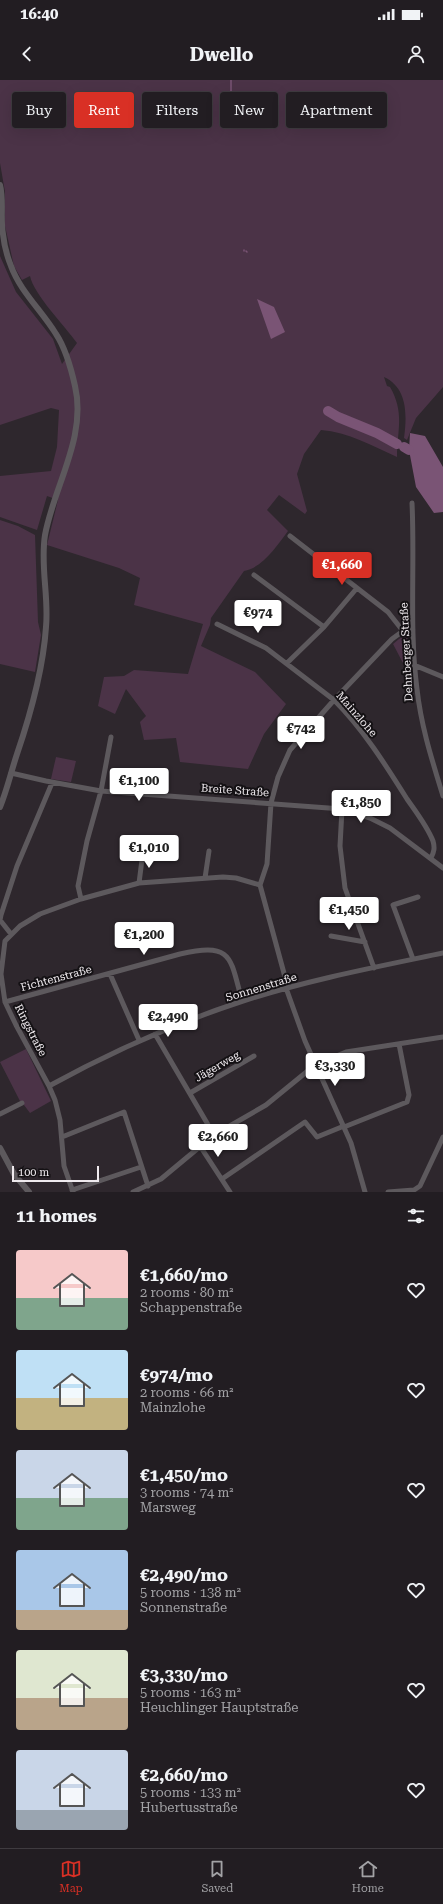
<!DOCTYPE html>
<meta charset="utf-8">
<style>
:root{--surface:#221d22;--page:#2e2a2f;--text:#f1f3f6;--muted:#a2a2a5;--line:#3f3b40;--accent:#d93025}
body{margin:0;font-family:"Roboto Serif",serif;background:var(--page);color:var(--text);height:100vh;display:flex;flex-direction:column;font-size:15px;white-space:nowrap}
*{box-sizing:border-box;margin:0}
p{font-size:13px;color:var(--muted)}
.icon{flex:none;width:22px;height:22px;fill:none;stroke:currentColor;stroke-width:2;stroke-linecap:round;stroke-linejoin:round}
.map{position:relative;height:1112px;overflow:hidden}
.drawer{display:flex;flex-direction:column;background:var(--surface);flex:1}
.drawer>*{flex:none}
.guide{position:absolute;left:12px;top:12px;width:419px;height:36px;display:flex;gap:8px}
.scale{position:absolute;left:12px;bottom:10px;width:87px;box-sizing:border-box;padding-left:4px;border:2px solid #efeaee;border-top:0;font-size:11px;line-height:14px;white-space:nowrap;color:#efeaee;-webkit-text-stroke:3px #141114;paint-order:stroke}
.price{position:absolute;translate:-50% -34px;padding:0 9px;border-radius:4px;background:#fff;color:#222;font-size:13px;line-height:26px;filter:drop-shadow(0 1px 2px #0008)}
.price::after{content:'';position:absolute;left:50%;top:24px;width:12px;height:9px;margin-left:-6px;background:inherit;clip-path:polygon(0 0,100% 0,50% 100%)}
.price.selected{background:var(--accent);color:#fff}
ul{padding:0;list-style:none}
li{display:flex;align-items:center;gap:12px;height:100px;padding:0 16px}
li span{display:grid;place-items:center;flex:none;width:112px;height:80px;border-radius:4px;color:#555}
li>.icon{margin-inline-start:auto}
span .icon{width:48px;height:48px;fill:#fffc;stroke-width:1}
li b{font-size:17px}
h2{display:flex;justify-content:space-between;align-items:center;height:48px;padding:0 16px;font-size:17px}
.pill{padding:0 14px;border-radius:4px;background:var(--surface);box-shadow:0 4px 16px #0002,0 0 0 1px var(--line);font-size:14px;line-height:36px}
.pill.selected{background:var(--accent);color:#fff}
.status{display:flex;justify-content:space-between;align-items:center;height:28px;padding:0 20px;background:var(--surface);direction:ltr}
.status svg{height:11px;fill:currentColor}
header{display:flex;justify-content:space-between;align-items:center;height:52px;padding:0 16px;background:var(--surface);font-size:18px;font-weight:700}
.tab-bar{display:flex;justify-content:space-around;align-items:center;height:56px;border-top:1px solid var(--line);background:var(--surface);font-size:11px;color:var(--muted)}
.tab-bar a{display:grid;justify-items:center;gap:2px}
.tab-bar .selected{color:var(--accent)}
.map>svg:first-child{display:block}
</style>
<div class="status"><b>16:40</b><svg viewBox="0 0 49 12"><path d="M0 12V9h3v3zM5 12V6h3v6zM10 12V3h3v9zM15 12V0h3v12zM26 1h20v11H26zM47 4h2v5h-2z"/></svg></div>
<header><svg class="icon" aria-label="back" viewBox="0 0 24 24"><path d="M15 5l-7 7 7 7"/></svg>Dwello<svg class="icon" aria-label="person" viewBox="0 0 24 24"><circle cx="12" cy="8" r="4"/><path d="M4 21q1-7 8-7t8 7"/></svg></header>
<div class="map">
<svg width="443" height="1112" viewBox="0 0 443 1112">
<rect width="100%" height="100%" fill="#2e272d"/>
<!-- green -->
<path fill="#4b3347" d="M 0,0 L 443,0 L 443,307 L 416,338 L 407,360 L 404,358 C 407,336 408,308 384,297 L 387,306 L 390,307 C 405,333 397,350 397,377 C 373,366 348,352 321,350 L 304,374 L 297,394 L 307,431 L 305,434 L 279,415 L 267,430 L 288,451 C 277,466 262,488 244,491 L 211,538 L 210,545 L 201,566 L 255,592 L 286,624 L 264,654 L 248,689 L 180,682 L 176,658 L 144,660 L 140,642 L 146,636 L 126,609 L 115,634 L 98,626 L 104,597 L 124,596 L 134,590 L 188,594 L 203,544 L 134,525 L 140,498 L 119,488 L 47,465 L 58,420 L 47,416 L 37,450 L 0,437 L 0,396 L 51,391 L 57,367 L 59,330 L 51,328 L 0,345 L 0,176 L 16,212 L 53,259 L 62,284 L 77,263 C 65,246 34,215 30,196 L 22,200 L 14,186 L 5,146 L 5,112 L 0,83 Z
M 0,440 L 18,446 L 35,455 L 38,542 L 41,555 L 35,592 L 0,584 Z
M 406,555 L 409,561 L 411,584 L 404,585 L 393,564 L 399,559 Z
M 56,677 L 76,681 L 71,702 L 51,699 Z
M 26,969 L 51,1021 L 30,1033 L 21,1021 L 20,1021 L 0,982 Z"/>
<!-- water -->
<path fill="#7a5475" d="M 257,219 L 274,227 L 285,252 L 271,259 Z
M 410,353 L 425,356 L 443,387 L 443,432 L 434,433 L 416,407 L 409,370 Z"/>
<g fill="none" stroke-linecap="round" stroke-linejoin="round">
<!-- stream -->
<path stroke="#7a5475" stroke-width="1.5" d="M 231,19 L 231,0
M 244,170 L 244,171
M 246,171 L 247,172"/>
<!-- river -->
<path stroke="#7a5475" stroke-width="10" d="M 328,331 L 338,337 L 377,353 L 397,364
M 404,367 L 409,370"/>
<!-- minor -->
<path stroke="#5d595d" stroke-width="5" d="M 412,423 C 415,485 409,548 417,609 C 421,646 432,680 443,716
M 290,456 L 388,532 L 403,551
M 254,495 L 324,547
M 217,544 L 266,568 L 334,620 C 363,649 385,684 407,719 C 416,732 427,746 433,761 C 435,768 434,772 431,778
M 287,583 L 324,547 L 357,508
M 414,585 L 443,597
M 11,693 L 46,701 L 101,711 L 342,729 L 370,738 L 390,748 L 443,788
M 342,729 L 340,766 L 345,808 L 374,888
M 205,798 L 209,771
M 139,803 L 143,772 L 149,768
M 81,819 L 78,806 L 87,761 L 101,711 L 111,657
M 11,854 L 0,840 L 1,835 L 17,786 L 52,703
M 331,856 L 365,862
M 413,879 L 393,825 L 418,817
M 110,894 L 139,960
M 286,908 L 305,961 L 351,1063 L 365,1112
M 288,908 L 260,805 L 267,784 L 271,723 L 278,697 L 290,670 L 334,620 L 392,559 L 403,551 L 413,550
M 5,922 L 180,874 C 233,862 230,877 242,921
M 155,954 L 214,1055
M 49,1006 C 111,972 176,943 243,921 C 308,900 376,887 443,873
M 190,1013 L 254,976
M 0,1034 L 22,1023
M 344,1047 L 407,1022 L 409,1015 L 399,964
M 62,1057 L 124,1032 L 148,1106
M 200,1066 L 230,1112
M 222,1099 L 305,1042 L 317,1057 L 344,1046
M 72,1110 L 141,1087
M 73,1112 L 64,1086 L 60,1040 L 55,1020 L 49,1006 L 16,945 L 5,922 L 1,894 L 5,861 L 20,846 L 40,834 L 81,819 L 139,803 L 223,797 L 236,798 L 260,805
M 133,1112 L 161,1099 L 214,1055 L 266,1025 L 315,985 L 346,972 L 443,957
M 388,1112 L 414,1110 L 420,1106 L 443,1057"/>
<!-- tertiary -->
<path stroke="#5d595d" stroke-width="6" d="M 0,105 C 4,120 0,138 3,154 C 4,164 7,176 11,186 C 20,211 42,231 56,254 C 66,269 71,288 75,306 C 87,357 54,406 45,455 C 40,486 49,516 46,547 C 43,591 31,633 17,674 C 11,692 7,710 0,727
M 0,1068 L 14,1094 L 29,1112"/>
</g>
<g text-anchor="middle" stroke-width="4" stroke-linejoin="round" paint-order="stroke">
<!-- street labels -->
<g font-size="11" fill="#efeaee" stroke="#141114">
<text transform="translate(406 572) rotate(-93)" y="4">Dehnberger Straße</text>
<text transform="translate(357 634) rotate(49)" y="4">Mainzlohe</text>
<text transform="translate(235 710) rotate(4)" y="4">Breite Straße</text>
<text transform="translate(56 898) rotate(-15)" y="4">Fichtenstraße</text>
<text transform="translate(261 907) rotate(-17)" y="4">Sonnenstraße</text>
<text transform="translate(31 950) rotate(63)" y="4">Ringstraße</text>
<text transform="translate(217 986) rotate(-30)" y="4">Jägerweg</text>
</g>
</g>
</svg>
<div class="scale">100 m</div>
<b class="price selected" style="left:342px;top:506px">€1,660</b>
<b class="price" style="left:258px;top:554px">€974</b>
<b class="price" style="left:301px;top:670px">€742</b>
<b class="price" style="left:139px;top:722px">€1,100</b>
<b class="price" style="left:361px;top:744px">€1,850</b>
<b class="price" style="left:149px;top:789px">€1,010</b>
<b class="price" style="left:349px;top:851px">€1,450</b>
<b class="price" style="left:144px;top:876px">€1,200</b>
<b class="price" style="left:168px;top:958px">€2,490</b>
<b class="price" style="left:335px;top:1007px">€3,330</b>
<b class="price" style="left:218px;top:1078px">€2,660</b>
<div class="guide">
<a class="pill">Buy</a>
<a class="pill selected">Rent</a>
<a class="pill">Filters</a>
<a class="pill">New</a>
<a class="pill">Apartment</a>
</div>
</div>
<section class="drawer">
<h2>11 homes<svg class="icon" aria-label="filters" viewBox="0 0 24 24"><path d="M4 7h16M4 17h16"/><circle cx="9" cy="7" r="2"/><circle cx="15" cy="17" r="2"/></svg></h2>
<ul>
<li><span style="background:linear-gradient(#f6c9c9 60%,#7fa58c 0)"><svg class="icon" aria-label="home" viewBox="0 0 24 24"><path d="M3 11l9-7 9 7M6 9v11h12V9"/></svg></span><div><b>€1,660/mo</b><p>2 rooms · 80 m²</p><p>Schappenstraße</p></div><svg class="icon" aria-label="heart" viewBox="0 0 24 24"><path d="M12 20l-8-8c-3-5 5-10 8-4 3-6 11-1 8 4z"/></svg></li>
<li><span style="background:linear-gradient(#bfe0f5 60%,#c2b280 0)"><svg class="icon" aria-label="home" viewBox="0 0 24 24"><path d="M3 11l9-7 9 7M6 9v11h12V9"/></svg></span><div><b>€974/mo</b><p>2 rooms · 66 m²</p><p>Mainzlohe</p></div><svg class="icon" aria-label="heart" viewBox="0 0 24 24"><path d="M12 20l-8-8c-3-5 5-10 8-4 3-6 11-1 8 4z"/></svg></li>
<li><span style="background:linear-gradient(#c9d6e8 60%,#7fa58c 0)"><svg class="icon" aria-label="home" viewBox="0 0 24 24"><path d="M3 11l9-7 9 7M6 9v11h12V9"/></svg></span><div><b>€1,450/mo</b><p>3 rooms · 74 m²</p><p>Marsweg</p></div><svg class="icon" aria-label="heart" viewBox="0 0 24 24"><path d="M12 20l-8-8c-3-5 5-10 8-4 3-6 11-1 8 4z"/></svg></li>
<li><span style="background:linear-gradient(#a9c7e8 75%,#b9a48a 0)"><svg class="icon" aria-label="home" viewBox="0 0 24 24"><path d="M3 11l9-7 9 7M6 9v11h12V9"/></svg></span><div><b>€2,490/mo</b><p>5 rooms · 138 m²</p><p>Sonnenstraße</p></div><svg class="icon" aria-label="heart" viewBox="0 0 24 24"><path d="M12 20l-8-8c-3-5 5-10 8-4 3-6 11-1 8 4z"/></svg></li>
<li><span style="background:linear-gradient(#dfe7d0 60%,#b9a48a 0)"><svg class="icon" aria-label="home" viewBox="0 0 24 24"><path d="M3 11l9-7 9 7M6 9v11h12V9"/></svg></span><div><b>€3,330/mo</b><p>5 rooms · 163 m²</p><p>Heuchlinger Hauptstraße</p></div><svg class="icon" aria-label="heart" viewBox="0 0 24 24"><path d="M12 20l-8-8c-3-5 5-10 8-4 3-6 11-1 8 4z"/></svg></li>
<li><span style="background:linear-gradient(#c9d6e8 75%,#9aa5b1 0)"><svg class="icon" aria-label="home" viewBox="0 0 24 24"><path d="M3 11l9-7 9 7M6 9v11h12V9"/></svg></span><div><b>€2,660/mo</b><p>5 rooms · 133 m²</p><p>Hubertusstraße</p></div><svg class="icon" aria-label="heart" viewBox="0 0 24 24"><path d="M12 20l-8-8c-3-5 5-10 8-4 3-6 11-1 8 4z"/></svg></li>
</ul>
</section>
<nav class="tab-bar">
<a class="selected"><svg class="icon" aria-label="map" viewBox="0 0 24 24"><path d="M3 6l6-2 6 2 6-2v14l-6 2-6-2-6 2zM9 4v14M15 6v14"/></svg>Map</a>
<a><svg class="icon" aria-label="saved" viewBox="0 0 24 24"><path d="M7 4h10v16l-5-4-5 4z"/></svg>Saved</a>
<a><svg class="icon" aria-label="home" viewBox="0 0 24 24"><path d="M3 11l9-7 9 7M6 9v11h12V9"/></svg>Home</a>
</nav>
